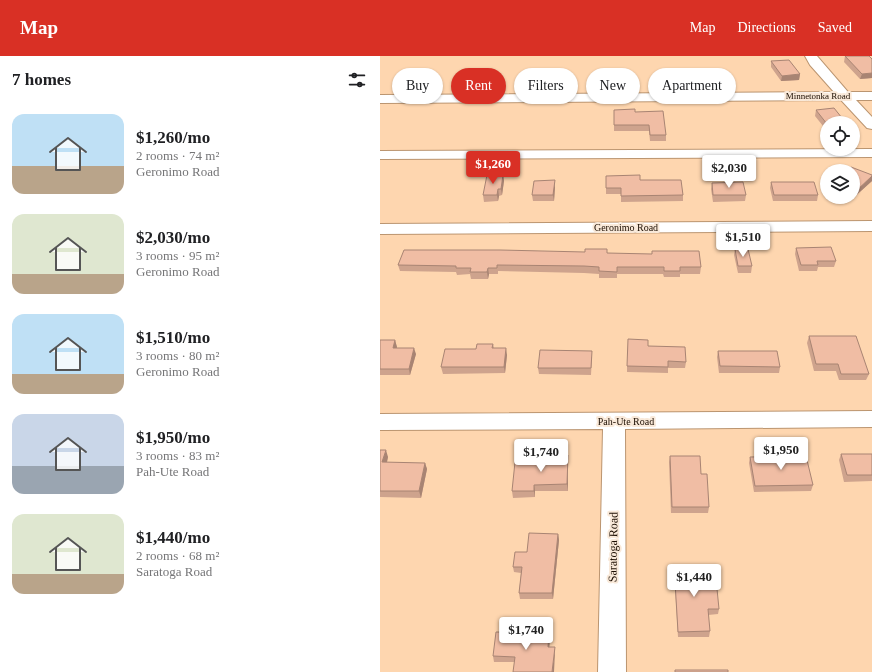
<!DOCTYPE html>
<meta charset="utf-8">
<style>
:root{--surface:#fff;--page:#f2f2f2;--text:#202124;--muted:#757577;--accent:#d93025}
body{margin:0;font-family:Georgia,serif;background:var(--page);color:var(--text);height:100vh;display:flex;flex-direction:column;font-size:15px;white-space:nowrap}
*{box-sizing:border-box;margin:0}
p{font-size:13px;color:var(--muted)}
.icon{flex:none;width:22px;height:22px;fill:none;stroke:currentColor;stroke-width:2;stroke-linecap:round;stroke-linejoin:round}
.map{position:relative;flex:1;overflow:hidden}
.side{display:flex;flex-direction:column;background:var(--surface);width:380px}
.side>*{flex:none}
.hud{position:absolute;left:12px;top:12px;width:380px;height:36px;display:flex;gap:8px}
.tools{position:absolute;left:440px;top:60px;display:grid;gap:8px}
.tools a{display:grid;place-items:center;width:40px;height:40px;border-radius:50%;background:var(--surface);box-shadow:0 1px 3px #0004;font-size:20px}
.price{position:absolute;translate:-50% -34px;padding:0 9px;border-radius:4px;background:#fff;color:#222;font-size:13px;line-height:26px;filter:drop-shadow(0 1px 2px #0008)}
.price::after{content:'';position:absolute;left:50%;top:24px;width:12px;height:9px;margin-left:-6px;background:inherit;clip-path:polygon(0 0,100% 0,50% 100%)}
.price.active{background:var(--accent);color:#fff}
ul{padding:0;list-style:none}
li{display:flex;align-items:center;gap:12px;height:100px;padding:0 12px}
li span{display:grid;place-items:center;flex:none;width:112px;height:80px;border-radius:12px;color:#555}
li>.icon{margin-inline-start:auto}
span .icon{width:48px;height:48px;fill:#fffc;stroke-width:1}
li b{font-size:17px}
h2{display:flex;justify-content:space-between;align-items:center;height:48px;padding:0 12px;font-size:17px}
.tag{padding:0 14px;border-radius:18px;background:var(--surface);box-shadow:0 1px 3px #0004;font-size:14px;line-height:36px}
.tag.active{background:var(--accent);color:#fff}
header{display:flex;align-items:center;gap:24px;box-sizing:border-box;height:56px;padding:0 20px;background:var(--accent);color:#fff}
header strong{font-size:19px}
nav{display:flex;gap:22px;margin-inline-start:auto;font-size:14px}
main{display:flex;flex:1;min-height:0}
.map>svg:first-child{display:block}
</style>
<header>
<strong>Map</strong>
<nav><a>Map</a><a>Directions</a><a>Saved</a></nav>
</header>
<main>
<section class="side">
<h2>7 homes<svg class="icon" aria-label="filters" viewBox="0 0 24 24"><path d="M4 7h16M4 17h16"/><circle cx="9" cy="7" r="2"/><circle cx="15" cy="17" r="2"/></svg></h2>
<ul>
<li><span style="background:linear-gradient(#bfe0f5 65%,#b9a48a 0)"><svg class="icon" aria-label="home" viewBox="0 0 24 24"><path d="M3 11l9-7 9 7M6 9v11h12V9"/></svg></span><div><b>$1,260/mo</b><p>2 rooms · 74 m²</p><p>Geronimo Road</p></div></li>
<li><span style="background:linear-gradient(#dfe7d0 75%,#b9a48a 0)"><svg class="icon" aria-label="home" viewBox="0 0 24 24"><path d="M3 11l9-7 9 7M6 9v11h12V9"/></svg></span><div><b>$2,030/mo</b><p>3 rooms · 95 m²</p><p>Geronimo Road</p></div></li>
<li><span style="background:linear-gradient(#bfe0f5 75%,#b9a48a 0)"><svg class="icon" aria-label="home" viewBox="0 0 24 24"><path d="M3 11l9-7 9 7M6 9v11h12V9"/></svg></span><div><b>$1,510/mo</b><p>3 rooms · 80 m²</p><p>Geronimo Road</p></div></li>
<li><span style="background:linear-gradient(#c9d6e8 65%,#9aa5b1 0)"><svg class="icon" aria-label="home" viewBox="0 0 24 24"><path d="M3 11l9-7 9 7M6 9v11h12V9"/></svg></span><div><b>$1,950/mo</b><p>3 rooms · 83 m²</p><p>Pah-Ute Road</p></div></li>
<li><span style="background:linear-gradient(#dfe7d0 75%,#b9a48a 0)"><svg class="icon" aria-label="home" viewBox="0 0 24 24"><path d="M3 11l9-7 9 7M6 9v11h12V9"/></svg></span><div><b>$1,440/mo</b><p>2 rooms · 68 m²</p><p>Saratoga Road</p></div></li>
</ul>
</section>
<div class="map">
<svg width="492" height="616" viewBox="0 0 492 616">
<rect width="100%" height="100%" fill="#fed6af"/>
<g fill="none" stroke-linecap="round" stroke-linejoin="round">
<defs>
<path id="minor" d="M 425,0 L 437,0 L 468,36 L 492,36 L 492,44 L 476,44 L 492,61 L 492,73 L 487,72 L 461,44 L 0,47 L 0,39 L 454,36 L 430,9 Z
M 492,93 L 492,101 L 0,103 L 0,95 Z
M 492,165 L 492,175 L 0,178 L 0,168 Z
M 492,355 L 492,371 L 245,373 L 246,616 L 218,616 L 223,373 L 0,374 L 0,358 Z"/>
</defs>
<!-- minor casing -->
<use href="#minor" stroke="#bb9570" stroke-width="2"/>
<!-- minor -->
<use href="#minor" fill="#fff" fill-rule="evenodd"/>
</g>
<!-- wall -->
<path fill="#cea38d" d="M 465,0 L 492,3 L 492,22 L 480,23 L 464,6 Z
M 391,5 L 420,18 L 419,24 L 401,25 L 391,11 Z
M 234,54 L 255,56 L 286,79 L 286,85 L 270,85 L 269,75 L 234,75 Z
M 436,54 L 447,67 L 447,75 L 435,60 Z
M 473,115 L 492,119 L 492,125 L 472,143 L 468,141 L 473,141 Z
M 123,119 L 124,125 L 122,139 L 119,140 L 118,145 L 104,146 L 103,139 Z
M 260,124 L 303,139 L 303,145 L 241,146 L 241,138 L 226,138 L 226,132 Z
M 391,126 L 438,139 L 437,145 L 393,145 L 390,132 Z
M 332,127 L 366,139 L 365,145 L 333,146 L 331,133 Z
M 175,131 L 174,145 L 153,145 L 152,139 Z
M 416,192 L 456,205 L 454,211 L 438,211 L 437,215 L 419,215 L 415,198 Z
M 227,193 L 227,197 L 321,211 L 320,218 L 300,218 L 300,221 L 284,221 L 283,218 L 237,218 L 237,222 L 219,222 L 219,218 L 204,217 L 118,215 L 118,218 L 109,218 L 108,223 L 91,223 L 90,218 L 77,219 L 76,216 L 20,215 L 18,209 L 205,196 Z
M 355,193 L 372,210 L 371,217 L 358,217 L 354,199 Z
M 429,280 L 489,318 L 486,324 L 459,324 L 456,315 L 434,315 L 427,287 Z
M 0,284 L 15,284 L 17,292 L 36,298 L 30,319 L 0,319 Z
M 113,288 L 114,292 L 127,299 L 125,317 L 63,318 L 61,311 L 96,293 Z
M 268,290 L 306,306 L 305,312 L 288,312 L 288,317 L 247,316 L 247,310 Z
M 338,295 L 400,311 L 399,317 L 339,317 L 337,301 Z
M 212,301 L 211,319 L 159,318 L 158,312 Z
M 0,394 L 8,401 L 7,407 L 45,407 L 47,413 L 41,442 L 0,441 Z
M 461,398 L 492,398 L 492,425 L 464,426 L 459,404 Z
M 290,400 L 321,418 L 329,451 L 328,457 L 291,457 L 289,406 Z
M 370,401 L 433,429 L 431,435 L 374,436 L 369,407 Z
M 165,405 L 188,405 L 188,435 L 155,435 L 155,441 L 133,442 L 132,435 Z
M 178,478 L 179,484 L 173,543 L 140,543 L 139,537 L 141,517 L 134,516 L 133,511 L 147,496 Z
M 294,509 L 327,533 L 339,553 L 338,558 L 328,559 L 330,575 L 329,581 L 298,581 L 294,515 Z
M 169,577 L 170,582 L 169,591 L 175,596 L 134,606 L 114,606 L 113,600 Z"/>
<!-- shaded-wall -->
<path fill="#a88473" d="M 492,17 L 492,22 L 480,23 L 482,18 Z
M 420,18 L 419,24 L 401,25 L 402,20 Z
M 123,119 L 124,125 L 122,139 L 121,133 Z
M 492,120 L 492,125 L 472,143 L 474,137 Z
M 175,124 L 175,131 L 174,145 L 173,139 Z
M 118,133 L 119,140 L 118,145 L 117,139 Z
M 108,212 L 109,218 L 108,223 L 107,216 Z
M 15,284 L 17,291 L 15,298 L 13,292 Z
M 34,292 L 36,298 L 30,319 L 29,313 Z
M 126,292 L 127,299 L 125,317 L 124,311 Z
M 6,394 L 8,401 L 5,413 L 2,406 Z
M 188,399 L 188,435 L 187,428 Z
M 45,407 L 47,413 L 41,442 L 39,435 Z
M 154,429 L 155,435 L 155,441 L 154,435 Z
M 178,478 L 179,484 L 173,543 L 172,537 Z
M 169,577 L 170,582 L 169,596 L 168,591 Z
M 175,591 L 175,596 L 174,616 L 172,616 Z"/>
<!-- building -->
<path fill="#f0bda4" stroke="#a88473" d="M 465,0 L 489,0 L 492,3 L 492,17 L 482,18 Z
M 409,4 L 420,18 L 402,20 L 391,5 Z
M 454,52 L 466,67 L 447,67 L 447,68 L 436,54 Z
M 255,53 L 255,56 L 283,55 L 286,79 L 270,79 L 269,69 L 234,69 L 234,54 Z
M 471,111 L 492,119 L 492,120 L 474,137 L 473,136 L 473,115 L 467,115 Z
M 107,119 L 123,119 L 121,133 L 118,133 L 117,139 L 103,139 Z
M 260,119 L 260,124 L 301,124 L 303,139 L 241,140 L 241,132 L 226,132 L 226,120 Z
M 175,124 L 173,139 L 152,139 L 154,125 Z
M 363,126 L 366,139 L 333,139 L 332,127 Z
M 391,126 L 434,126 L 438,139 L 394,139 Z
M 451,191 L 456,205 L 437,205 L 438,209 L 421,209 L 416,192 Z
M 205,193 L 227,193 L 227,197 L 272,198 L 272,195 L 319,195 L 321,211 L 300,211 L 300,215 L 284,215 L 284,211 L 237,211 L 237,216 L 219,215 L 219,211 L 204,210 L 117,209 L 117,212 L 108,212 L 107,216 L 90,216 L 91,212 L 76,212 L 76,210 L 18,209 L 24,194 L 120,194 L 205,196 Z
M 355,193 L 368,193 L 372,210 L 358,210 Z
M 429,280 L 476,280 L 489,318 L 461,318 L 458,308 L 436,308 Z
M 248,283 L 268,284 L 268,290 L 305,291 L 306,306 L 288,305 L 288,311 L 247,310 Z
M 0,284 L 15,284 L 13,292 L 34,292 L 29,313 L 0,313 Z
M 97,288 L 113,288 L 112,292 L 126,292 L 124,311 L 61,311 L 65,293 L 96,293 Z
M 160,294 L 212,295 L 211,312 L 158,312 Z
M 338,295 L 397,295 L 400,311 L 340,310 Z
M 0,394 L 6,394 L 2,406 L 45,407 L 39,435 L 0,435 Z
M 461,398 L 492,398 L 492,419 L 467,419 Z
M 165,399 L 188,399 L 187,428 L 154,429 L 154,435 L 132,435 L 135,406 L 165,405 Z
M 290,400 L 320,400 L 321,418 L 327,418 L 329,451 L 292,451 Z
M 426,400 L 433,429 L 375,430 L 370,401 Z
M 149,477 L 178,478 L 172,537 L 139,537 L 142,511 L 133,511 L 135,496 L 147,496 Z
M 294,509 L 325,509 L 327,533 L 337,533 L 339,553 L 328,553 L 330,575 L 298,576 Z
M 116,576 L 169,577 L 168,591 L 175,591 L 172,616 L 133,616 L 135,601 L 113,600 Z
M 295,614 L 348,614 L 348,616 L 295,616 Z"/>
<g text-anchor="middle" stroke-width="4" stroke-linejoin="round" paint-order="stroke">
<!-- far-street labels -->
<g font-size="9" fill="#1c0e02" stroke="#f9e9d9">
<text x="438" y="43">Minnetonka Road</text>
</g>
<!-- street labels -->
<g font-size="10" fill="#1c0e02" stroke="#f9e9d9">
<text x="246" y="175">Geronimo Road</text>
<text x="246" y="369">Pah-Ute Road</text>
</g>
<!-- near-street labels -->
<g font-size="12" fill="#1c0e02" stroke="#f9e9d9">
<text transform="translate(233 491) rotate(-89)" y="4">Saratoga Road</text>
</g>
</g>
</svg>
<div class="tools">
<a><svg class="icon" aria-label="locate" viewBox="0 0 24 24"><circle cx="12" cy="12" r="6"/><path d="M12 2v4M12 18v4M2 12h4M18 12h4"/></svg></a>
<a><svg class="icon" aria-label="layers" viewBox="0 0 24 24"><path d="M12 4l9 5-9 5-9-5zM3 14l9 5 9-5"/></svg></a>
</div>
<b class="price active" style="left:113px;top:129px">$1,260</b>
<b class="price" style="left:349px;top:133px">$2,030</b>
<b class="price" style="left:363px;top:202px">$1,510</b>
<b class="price" style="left:401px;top:415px">$1,950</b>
<b class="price" style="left:161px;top:417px">$1,740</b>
<b class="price" style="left:314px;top:542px">$1,440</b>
<b class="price" style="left:146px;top:595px">$1,740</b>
<div class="hud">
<a class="tag">Buy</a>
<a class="tag active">Rent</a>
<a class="tag">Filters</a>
<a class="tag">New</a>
<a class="tag">Apartment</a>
</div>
</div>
</main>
